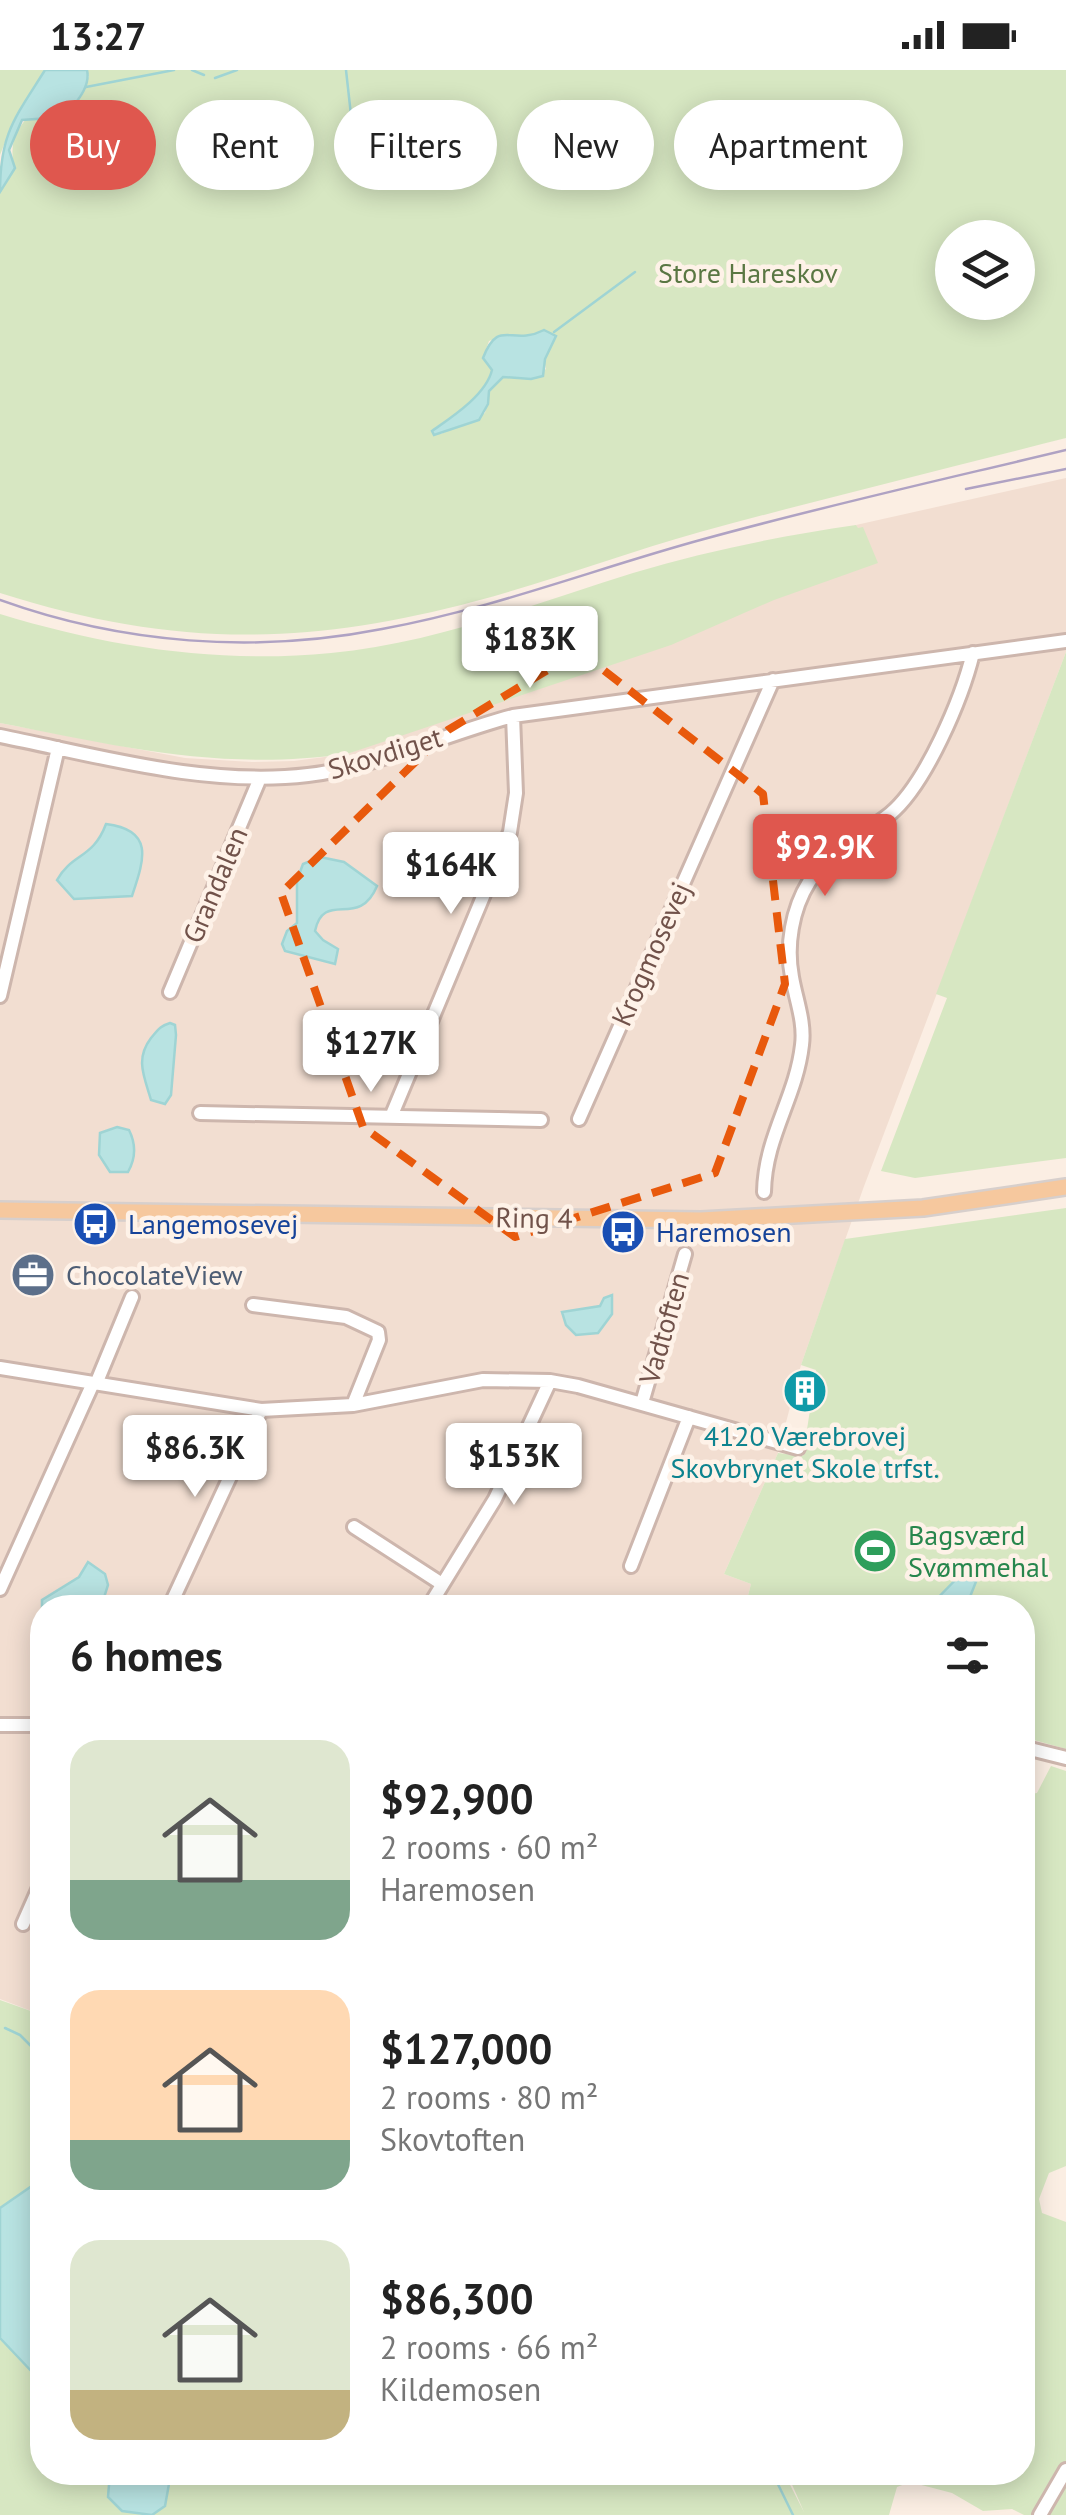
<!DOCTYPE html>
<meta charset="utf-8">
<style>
:root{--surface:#fff;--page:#f2f2f2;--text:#222;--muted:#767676;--accent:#df574e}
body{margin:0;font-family:"PT Sans",sans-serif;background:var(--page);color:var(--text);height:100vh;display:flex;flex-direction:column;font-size:38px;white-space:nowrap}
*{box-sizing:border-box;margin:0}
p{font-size:32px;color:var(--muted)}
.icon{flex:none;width:55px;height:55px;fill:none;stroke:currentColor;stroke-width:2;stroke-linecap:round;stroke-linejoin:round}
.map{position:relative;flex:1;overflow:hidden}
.side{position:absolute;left:30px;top:1525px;width:1005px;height:890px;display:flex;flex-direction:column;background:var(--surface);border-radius:40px;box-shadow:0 5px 25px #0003}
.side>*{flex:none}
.hud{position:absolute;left:30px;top:30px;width:1008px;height:90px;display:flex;gap:20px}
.buttons{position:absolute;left:935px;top:150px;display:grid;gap:20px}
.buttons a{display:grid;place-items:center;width:100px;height:100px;border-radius:50%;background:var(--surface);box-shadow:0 5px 25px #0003;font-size:50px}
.price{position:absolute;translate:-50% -85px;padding:0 22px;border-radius:10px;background:#fff;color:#222;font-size:32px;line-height:65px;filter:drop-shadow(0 2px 5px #0008)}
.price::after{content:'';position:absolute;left:50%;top:60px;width:30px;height:22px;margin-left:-15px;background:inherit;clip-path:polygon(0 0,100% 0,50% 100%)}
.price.current{background:var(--accent);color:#fff}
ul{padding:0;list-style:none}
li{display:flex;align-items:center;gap:30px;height:250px;padding:0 40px}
li span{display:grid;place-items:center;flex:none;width:280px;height:200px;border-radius:30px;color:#555}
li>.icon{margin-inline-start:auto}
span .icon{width:120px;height:120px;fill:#fffc;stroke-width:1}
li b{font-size:42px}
h2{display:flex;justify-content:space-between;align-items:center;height:120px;padding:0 40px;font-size:42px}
.pill{padding:0 35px;border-radius:45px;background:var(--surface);box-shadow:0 5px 25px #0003;font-size:35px;line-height:90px}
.pill.current{background:var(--accent);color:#fff}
.status{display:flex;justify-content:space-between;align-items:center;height:70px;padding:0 50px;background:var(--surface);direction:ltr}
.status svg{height:28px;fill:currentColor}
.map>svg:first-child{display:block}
</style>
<div class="status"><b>13:27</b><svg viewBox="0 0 49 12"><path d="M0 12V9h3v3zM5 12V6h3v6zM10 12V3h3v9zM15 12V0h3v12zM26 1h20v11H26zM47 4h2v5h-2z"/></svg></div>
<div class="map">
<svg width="1066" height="2445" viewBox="0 0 1066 2445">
<rect width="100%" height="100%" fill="#fbeee3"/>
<!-- residential -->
<path fill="#f2ded1" d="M 1066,408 L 1066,582 L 863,1119 L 801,1295 L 778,1383 L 724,1504 L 751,1514 L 745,1537 L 42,1538 L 42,1945 L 0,1929 L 0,653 L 185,688 L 252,692 L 294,691 L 347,684 L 871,487 L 856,455 Z"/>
<!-- green -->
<path fill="#d7e7c2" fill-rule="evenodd" d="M 0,0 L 45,0 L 13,52 L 0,85 Z
M 87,0 L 1066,0 L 1066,368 C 944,399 821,429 700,462 C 625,483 551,511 476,531 C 305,577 169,577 0,523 L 0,122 L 15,98 C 0,49 54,29 89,7 ZM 952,168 L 1018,168 L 1018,232 L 952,232 ZM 509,264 L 520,268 L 538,264 L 546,299 L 531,309 L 503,307 L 489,321 L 485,343 L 441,364 L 432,360 C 452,347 486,324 492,300 L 483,288 L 489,271 Z
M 856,455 L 858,458 L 863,457 L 878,493 L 774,530 L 671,575 L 347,684 C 220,701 123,677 0,653 L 0,544 C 108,577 218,594 331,583 C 432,574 536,533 633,503 C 706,481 780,466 856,455 Z
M 1066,582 L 1066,1088 L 915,1108 L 881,1101 L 947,928 L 936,924 Z
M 1066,1138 L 1066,1679 L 1023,1667 L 1022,1538 L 745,1537 L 751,1514 L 724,1504 L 778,1383 L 803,1386 L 816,1300 L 801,1295 L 845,1169 Z
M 1051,1696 L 1066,1701 L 1066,2096 L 1049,2103 L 1039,2129 L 1042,2143 L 1066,2152 L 1066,2445 L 1024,2445 L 1012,2439 L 983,2441 L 952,2423 L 910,2412 L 897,2417 L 889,2445 L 0,2445 L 0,2268 L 34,2304 L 42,2306 L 42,2402 L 784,2403 L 804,2442 L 787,2403 L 1022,2402 L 1023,1725 L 1037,1723 Z
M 0,1930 L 42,1945 L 42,2109 L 0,2138 Z"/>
<!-- water -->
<path fill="#b8e3e2" stroke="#9fd4d4" stroke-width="2.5" d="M 45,0 L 87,0 C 91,18 75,33 65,47 L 22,50 L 9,80 L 15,98 L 0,122 C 0,63 15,48 45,0 Z
M 544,260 L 556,266 L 545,289 L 543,306 L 531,309 L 503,307 L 489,321 L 488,334 L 479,350 L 434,365 L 432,361 C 452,347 486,325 492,300 L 483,288 C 499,247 511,277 544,260 Z
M 106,754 C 155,760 144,790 132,826 L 74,829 L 57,810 C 72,783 93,789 106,754 Z
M 320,787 L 344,792 L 377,816 C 359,860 324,819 315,861 L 323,870 L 338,879 L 335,894 L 285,881 L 282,874 L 287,861 L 297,853 L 297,810 L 303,794 Z
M 170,953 L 175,955 L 176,965 L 171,1025 L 165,1034 L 151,1030 C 144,1006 135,989 151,968 C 158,960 160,956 170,953 Z
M 117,1057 L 129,1060 C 136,1074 136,1088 128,1102 L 110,1102 L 99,1085 L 100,1063 Z
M 612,1225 L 612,1244 L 598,1263 L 576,1265 L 566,1255 L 562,1242 L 600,1236 L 604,1228 Z
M 88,1492 L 105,1504 L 108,1515 L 102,1534 L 92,1537 L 42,1538 L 42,1566 L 42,1530 L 79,1507 Z
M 970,1495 L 979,1504 L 966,1537 L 929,1537 Z
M 42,2109 L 42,2160 L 36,2201 L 42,2219 L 42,2306 L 34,2304 L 0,2268 L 0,2138 Z
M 117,2403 L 171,2403 L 165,2436 L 152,2445 L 122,2441 L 108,2427 L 109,2415 Z"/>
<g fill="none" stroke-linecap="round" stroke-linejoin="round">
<!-- stream -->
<path stroke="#9fd4d4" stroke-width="2.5" d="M 192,0 L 204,5
M 346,0 L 356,90
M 215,8 L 237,0
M 86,17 L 174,0
M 554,262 L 635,202
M 5,1958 L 20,1965 L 42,1987
M 772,2402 L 793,2445"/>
<defs>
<path id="minor" d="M 0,666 C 100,686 206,717 308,705 C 373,698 448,663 513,646 L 1066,571
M 170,922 L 260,708
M 0,926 L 58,678
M 200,1043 L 541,1050
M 391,1047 L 510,762 L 516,723 L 513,646
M 579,1049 L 773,610
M 764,1122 C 765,1066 796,1028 802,975 C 805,952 796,930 792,907 C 786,876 792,839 809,812 C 833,774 859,769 890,744 C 926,714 962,628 973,583
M 253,1235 L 346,1247 L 378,1262 L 379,1270 L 353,1335
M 0,1298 L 261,1340 L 353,1335 L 483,1310 L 550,1311 L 578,1316 L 798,1378
M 96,1314 L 132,1227
M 642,1333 L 685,1184
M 354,1457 L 442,1514
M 631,1496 L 689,1347
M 0,1519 L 93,1313
M 169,1538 L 261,1340
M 428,1538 L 495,1429 L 550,1311
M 0,1655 L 42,1655
M 1022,1677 L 1066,1688
M 23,1854 L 42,1811
M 1040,2445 L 1066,2400"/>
<path id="major" d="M 0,1140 L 701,1150 L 923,1138 L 1066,1117"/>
</defs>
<!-- minor casing -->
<use href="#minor" stroke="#cdb6ad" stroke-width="18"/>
<!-- major casing -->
<use href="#major" stroke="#d7cfcc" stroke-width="20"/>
<!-- minor -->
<use href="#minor" stroke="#fff" stroke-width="12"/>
<!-- major -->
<use href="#major" stroke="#f6c89e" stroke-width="15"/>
<!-- tram -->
<path stroke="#afa2c3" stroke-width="2.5" d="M 966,419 L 1066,399
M 0,530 C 122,574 255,584 382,559 C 492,539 597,498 704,469 C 824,436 945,409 1066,380"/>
</g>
<!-- marked area -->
<path fill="none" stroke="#e8590c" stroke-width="8" stroke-dasharray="20 12" stroke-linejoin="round" d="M 579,581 L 763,724 L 785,914 L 715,1103 L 515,1167 L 363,1057 L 281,823 L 448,660 Z"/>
<!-- icons -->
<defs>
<symbol id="bus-disc" viewBox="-11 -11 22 22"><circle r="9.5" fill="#1a4fb4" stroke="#fef2e8"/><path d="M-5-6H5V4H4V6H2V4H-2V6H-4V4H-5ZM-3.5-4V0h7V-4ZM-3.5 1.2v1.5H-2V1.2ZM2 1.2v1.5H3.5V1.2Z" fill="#fff"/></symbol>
<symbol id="office-disc" viewBox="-11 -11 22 22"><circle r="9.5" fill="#5c6f8a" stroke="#fef2e8"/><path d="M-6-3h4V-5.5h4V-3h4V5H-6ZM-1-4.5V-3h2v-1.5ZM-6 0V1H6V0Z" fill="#fff"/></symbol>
<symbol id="building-disc" viewBox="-11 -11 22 22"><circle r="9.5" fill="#0f9aa8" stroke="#fef2e8"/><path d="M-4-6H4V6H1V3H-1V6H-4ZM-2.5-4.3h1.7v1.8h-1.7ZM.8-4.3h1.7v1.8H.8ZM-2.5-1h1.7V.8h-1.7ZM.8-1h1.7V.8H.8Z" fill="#fff"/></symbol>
<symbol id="stadium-disc" viewBox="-11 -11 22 22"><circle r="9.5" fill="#2e9e5b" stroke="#fef2e8"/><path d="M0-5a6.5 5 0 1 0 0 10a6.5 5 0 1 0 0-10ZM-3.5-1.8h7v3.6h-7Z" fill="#fff"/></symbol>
</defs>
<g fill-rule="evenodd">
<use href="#bus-disc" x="70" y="1129" width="50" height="50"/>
<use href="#bus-disc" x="598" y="1137" width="50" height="50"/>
<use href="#office-disc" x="8" y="1180" width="50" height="50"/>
<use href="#building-disc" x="780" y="1296" width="50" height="50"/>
<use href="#stadium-disc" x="850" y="1456" width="50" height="50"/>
</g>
<g text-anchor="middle" stroke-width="9" stroke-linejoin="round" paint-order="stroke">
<!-- park labels -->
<g font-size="28" fill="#5a7743" stroke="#fef2e8">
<text x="748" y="213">Store Hareskov</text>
</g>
<!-- street labels -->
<g font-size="28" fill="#71524a" stroke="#fef2e8">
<text transform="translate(385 683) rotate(-17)" y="10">Skovdiget</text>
<text transform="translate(215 815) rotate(-67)" y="10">Grandalen</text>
<text transform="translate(651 884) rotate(-66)" y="10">Krogmosevej</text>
<text transform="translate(534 1148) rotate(1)" y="10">Ring 4</text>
<text transform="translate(664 1258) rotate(-74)" y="10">Vadtoften</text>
</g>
<!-- transit labels -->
<g font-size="28" fill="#164399" stroke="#fef2e8" text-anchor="start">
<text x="128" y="1164">Langemosevej</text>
<text x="656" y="1172">Haremosen</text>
</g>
<!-- service labels -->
<g font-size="28" fill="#4e5e75" stroke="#fef2e8" text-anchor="start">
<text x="66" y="1215">ChocolateView</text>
</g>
<!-- culture labels -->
<g font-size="28" fill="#0d838f" stroke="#fef2e8">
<text x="805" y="1376">4120 Værebrovej<tspan x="805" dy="32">Skovbrynet Skole trfst.</tspan></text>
</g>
<!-- leisure labels -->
<g font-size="28" fill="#27864d" stroke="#fef2e8" text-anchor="start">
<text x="908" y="1475">Bagsværd<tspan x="908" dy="32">Svømmehal</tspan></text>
</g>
</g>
</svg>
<div class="buttons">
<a><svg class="icon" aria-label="layers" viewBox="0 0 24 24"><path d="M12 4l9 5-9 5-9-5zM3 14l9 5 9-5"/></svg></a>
</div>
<b class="price" style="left:530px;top:621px">$183K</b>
<b class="price current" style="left:825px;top:829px">$92.9K</b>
<b class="price" style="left:451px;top:847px">$164K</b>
<b class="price" style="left:371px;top:1025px">$127K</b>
<b class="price" style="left:195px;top:1430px">$86.3K</b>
<b class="price" style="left:514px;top:1438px">$153K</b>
<div class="hud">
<a class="pill current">Buy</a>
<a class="pill">Rent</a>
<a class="pill">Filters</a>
<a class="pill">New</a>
<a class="pill">Apartment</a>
</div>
<section class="side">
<h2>6 homes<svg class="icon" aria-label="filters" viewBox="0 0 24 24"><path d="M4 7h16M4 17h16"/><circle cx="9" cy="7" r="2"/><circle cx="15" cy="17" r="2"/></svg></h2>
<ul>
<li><span style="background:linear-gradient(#dfe7d0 70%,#7fa58c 0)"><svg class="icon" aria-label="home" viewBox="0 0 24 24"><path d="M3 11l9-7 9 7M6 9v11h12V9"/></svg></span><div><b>$92,900</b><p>2 rooms · 60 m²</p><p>Haremosen</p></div></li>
<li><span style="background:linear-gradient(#ffd9b3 75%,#7fa58c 0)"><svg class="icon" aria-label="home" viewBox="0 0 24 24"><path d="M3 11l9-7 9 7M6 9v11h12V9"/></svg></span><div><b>$127,000</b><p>2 rooms · 80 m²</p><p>Skovtoften</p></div></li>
<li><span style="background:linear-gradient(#dfe7d0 75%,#c2b280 0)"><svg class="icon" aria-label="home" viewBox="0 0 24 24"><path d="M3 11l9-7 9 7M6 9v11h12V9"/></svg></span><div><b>$86,300</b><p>2 rooms · 66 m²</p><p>Kildemosen</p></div></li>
</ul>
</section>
</div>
